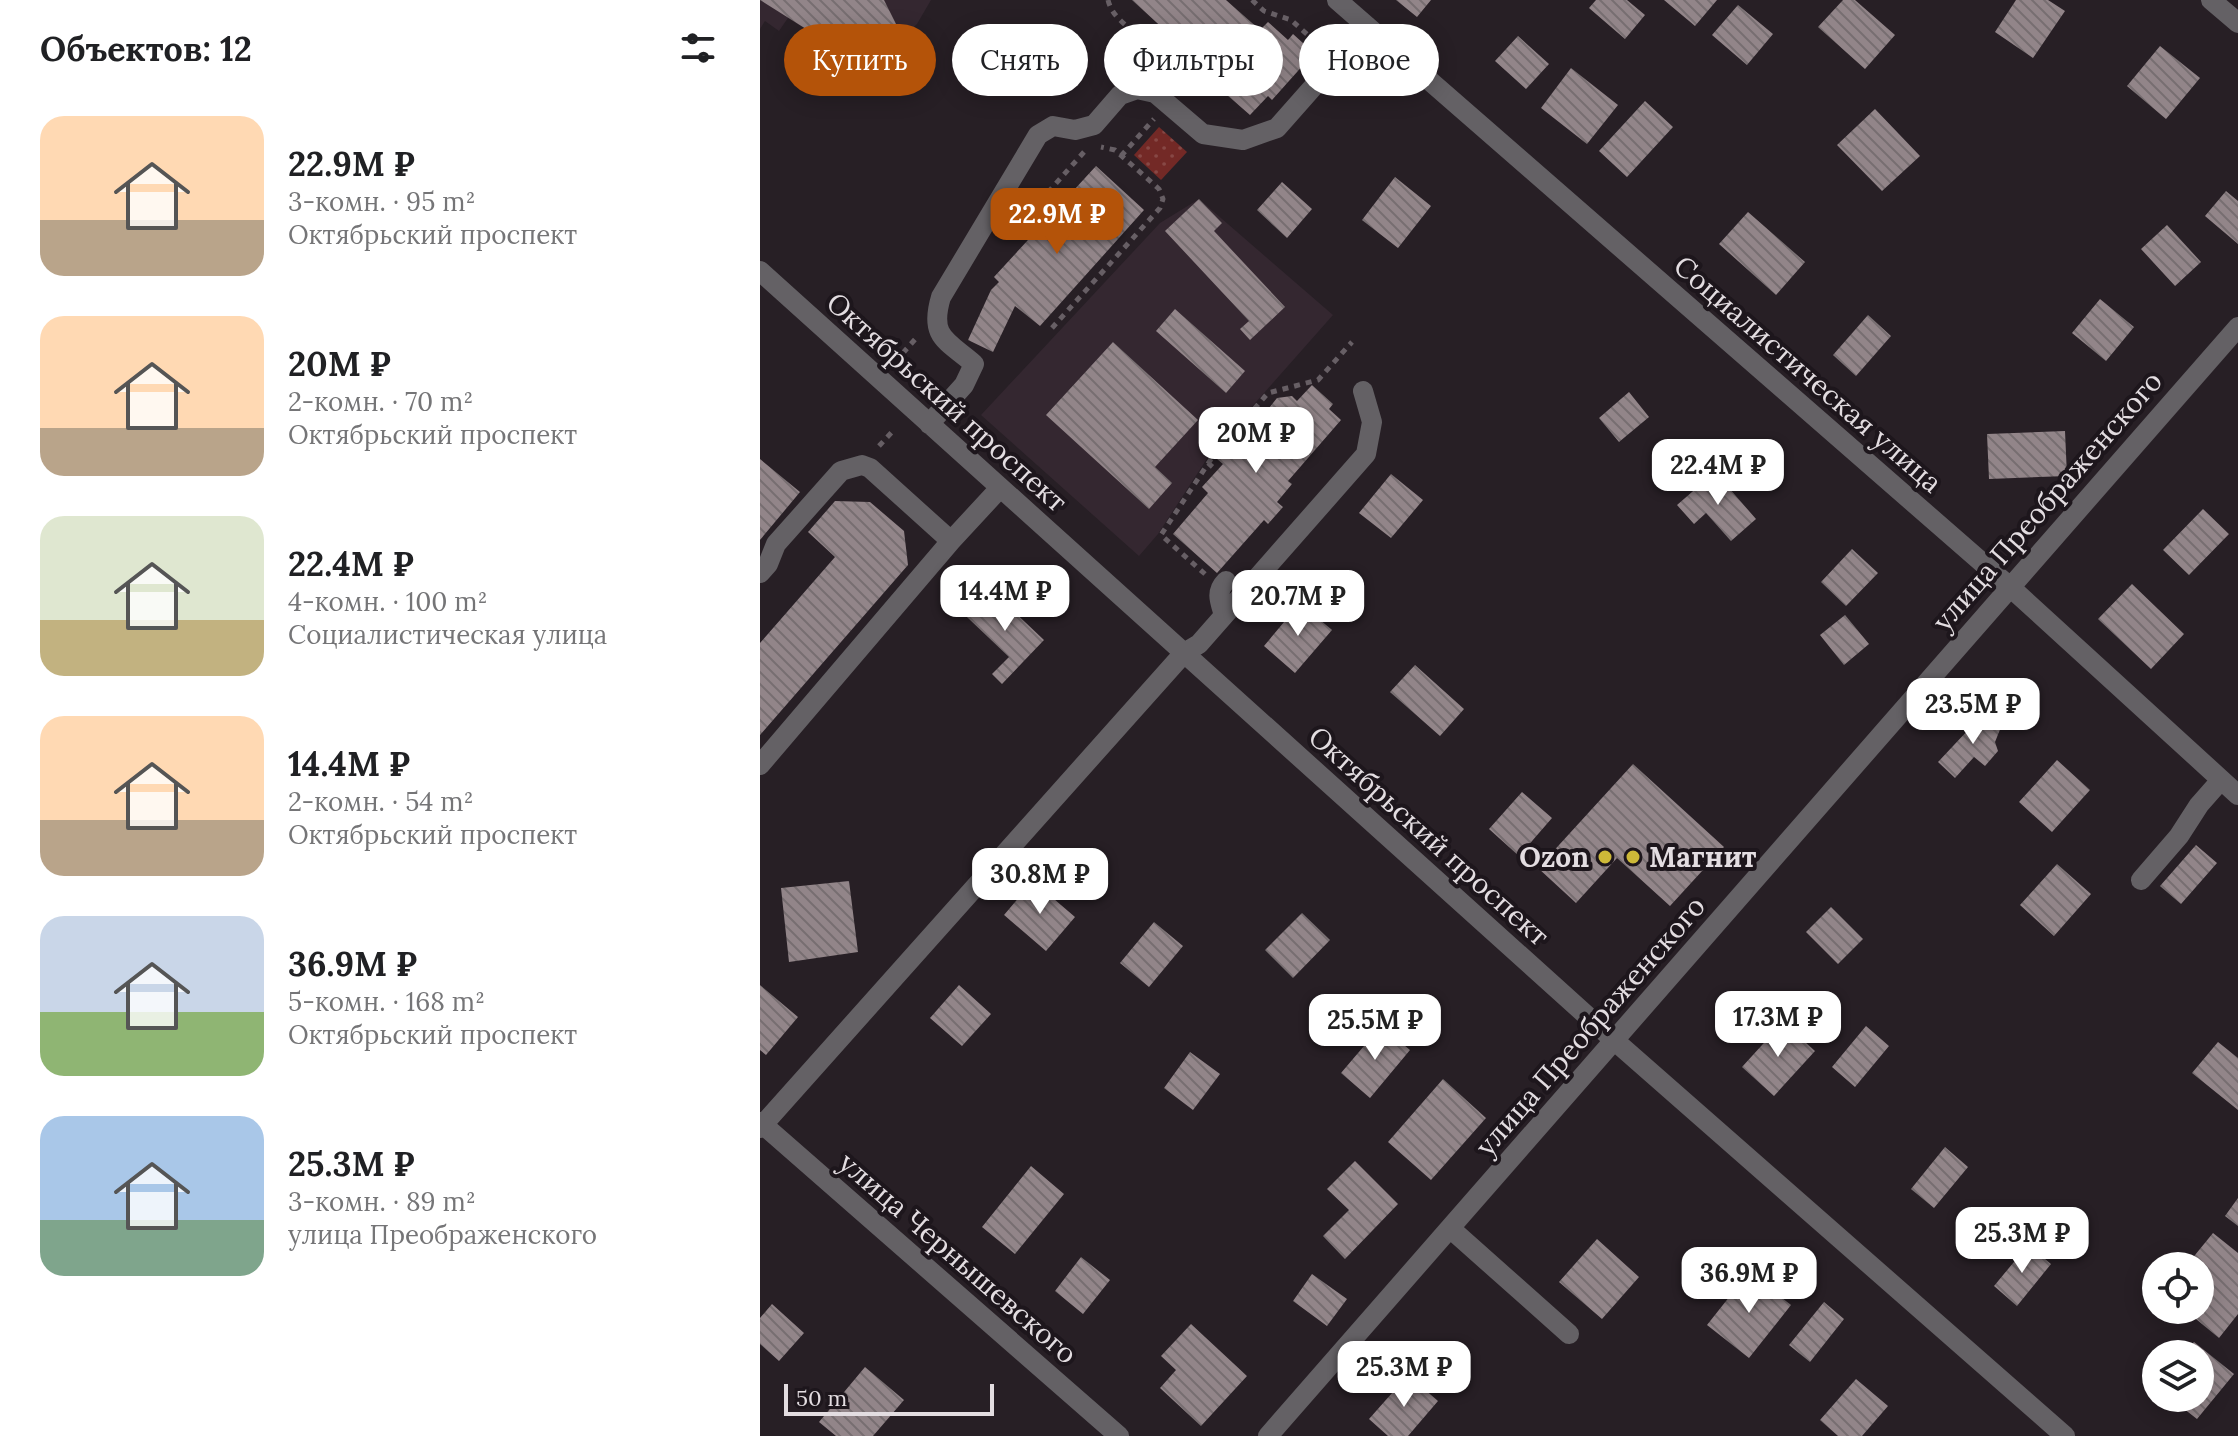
<!DOCTYPE html>
<html lang="ru">
<meta charset="utf-8">
<style>
:root{--surface:#fff;--page:#f6f6f6;--text:#202124;--muted:#757577;--accent:#b45309}
body{margin:0;font-family:Lora,serif;background:var(--page);color:var(--text);height:100vh;display:flex;flex-direction:column;font-size:30px;white-space:nowrap}
*{box-sizing:border-box;margin:0}
p{font-size:26px;color:var(--muted)}
.icon{flex:none;width:44px;height:44px;fill:none;stroke:currentColor;stroke-width:2;stroke-linecap:round;stroke-linejoin:round}
.map{position:relative;flex:1;overflow:hidden}
.drawer{display:flex;flex-direction:column;background:var(--surface);width:760px}
.drawer>*{flex:none}
.guide{position:absolute;left:24px;top:24px;width:760px;height:72px;display:flex;gap:16px}
.fabs{position:absolute;left:1382px;top:1252px;display:grid;gap:16px}
.fabs a{display:grid;place-items:center;width:72px;height:72px;border-radius:50%;background:var(--surface);box-shadow:0 4px 20px #0003;font-size:40px}
.scale{position:absolute;left:24px;bottom:20px;width:210px;box-sizing:border-box;padding-left:8px;border:4px solid #e3dde1;border-top:0;font-size:22px;line-height:28px;white-space:nowrap;color:#e3dde1;-webkit-text-stroke:6px #1d161c;paint-order:stroke}
.price{position:absolute;translate:-50% -68px;padding:0 18px;border-radius:16px;background:#fff;color:#222;font-size:26px;line-height:52px;filter:drop-shadow(0 2px 4px #0008)}
.price::after{content:'';position:absolute;left:50%;top:48px;width:24px;height:18px;margin-left:-12px;background:inherit;clip-path:polygon(0 0,100% 0,50% 100%)}
.price.selected{background:var(--accent);color:#fff}
ul{padding:0;list-style:none}
li{display:flex;align-items:center;gap:24px;height:200px;padding:0 40px}
li span{display:grid;place-items:center;flex:none;width:224px;height:160px;border-radius:24px;color:#555}
li>.icon{margin-inline-start:auto}
span .icon{width:96px;height:96px;fill:#fffc;stroke-width:1}
li b{font-size:34px}
h2{display:flex;justify-content:space-between;align-items:center;height:96px;padding:0 40px;font-size:34px}
.tag{padding:0 28px;border-radius:36px;background:var(--surface);box-shadow:0 4px 20px #0003;font-size:28px;line-height:72px}
.tag.selected{background:var(--accent);color:#fff}
main{display:flex;flex:1;min-height:0}
.map>svg:first-child{display:block}
</style>
<main>
<section class="drawer">
<h2>Объектов: 12<svg class="icon" aria-label="filters" viewBox="0 0 24 24"><path d="M4 7h16M4 17h16"/><circle cx="9" cy="7" r="2"/><circle cx="15" cy="17" r="2"/></svg></h2>
<ul>
<li><span style="background:linear-gradient(#ffd9b3 65%,#b9a48a 0)"><svg class="icon" aria-label="home" viewBox="0 0 24 24"><path d="M3 11l9-7 9 7M6 9v11h12V9"/></svg></span><div><b>22.9M ₽</b><p>3-комн. · 95 m²</p><p>Октябрьский проспект</p></div></li>
<li><span style="background:linear-gradient(#ffd9b3 70%,#b9a48a 0)"><svg class="icon" aria-label="home" viewBox="0 0 24 24"><path d="M3 11l9-7 9 7M6 9v11h12V9"/></svg></span><div><b>20M ₽</b><p>2-комн. · 70 m²</p><p>Октябрьский проспект</p></div></li>
<li><span style="background:linear-gradient(#dfe7d0 65%,#c2b280 0)"><svg class="icon" aria-label="home" viewBox="0 0 24 24"><path d="M3 11l9-7 9 7M6 9v11h12V9"/></svg></span><div><b>22.4M ₽</b><p>4-комн. · 100 m²</p><p>Социалистическая улица</p></div></li>
<li><span style="background:linear-gradient(#ffd9b3 65%,#b9a48a 0)"><svg class="icon" aria-label="home" viewBox="0 0 24 24"><path d="M3 11l9-7 9 7M6 9v11h12V9"/></svg></span><div><b>14.4M ₽</b><p>2-комн. · 54 m²</p><p>Октябрьский проспект</p></div></li>
<li><span style="background:linear-gradient(#c9d6e8 60%,#8fb573 0)"><svg class="icon" aria-label="home" viewBox="0 0 24 24"><path d="M3 11l9-7 9 7M6 9v11h12V9"/></svg></span><div><b>36.9M ₽</b><p>5-комн. · 168 m²</p><p>Октябрьский проспект</p></div></li>
<li><span style="background:linear-gradient(#a9c7e8 65%,#7fa58c 0)"><svg class="icon" aria-label="home" viewBox="0 0 24 24"><path d="M3 11l9-7 9 7M6 9v11h12V9"/></svg></span><div><b>25.3M ₽</b><p>3-комн. · 89 m²</p><p>улица Преображенского</p></div></li>
</ul>
</section>
<div class="map">
<svg width="1478" height="1436" viewBox="0 0 1478 1436">
<defs>
<pattern id="park-dots" width="8" height="8" patternUnits="userSpaceOnUse" patternTransform="scale(2)"><rect width="8" height="8" fill="#732926"/><path d="M2 2h.1M6 6h.1" fill="none" stroke="#874845" stroke-width="1.8" stroke-linecap="round"/></pattern>
<pattern id="building-back-hatch" width="6" height="6" patternUnits="userSpaceOnUse" patternTransform="scale(2)"><rect width="6" height="6" fill="#928589"/><path d="M-1 5l2 2M0 0l6 6M5-1l2 2" fill="none" stroke="#776e71"/></pattern>
</defs>
<rect width="100%" height="100%" fill="#271f25"/>
<!-- built -->
<path fill="#342730" d="M 0,0 L 171,0 L 157,24 L 109,69 L 28,18 L 19,31 L 5,21 L 0,29 Z
M 439,199 L 573,315 L 450,454 L 398,534 L 379,556 L 221,415 L 400,223 Z"/>
<!-- park -->
<path fill="url(#park-dots)" d="M 399,127 L 427,152 L 401,180 L 374,155 Z"/>
<!-- building -->
<path fill="url(#building-back-hatch)" d="M 0,0 L 124,0 L 136,24 L 97,61 Z
M 372,0 L 466,0 L 500,30 L 508,22 L 528,40 L 533,34 L 554,53 L 512,100 L 508,96 L 490,115 L 444,75 L 439,80 L 422,64 L 418,69 L 407,59 L 420,44 Z
M 636,0 L 671,0 L 657,17 Z
M 836,0 L 867,0 L 885,15 L 865,39 L 829,8 Z
M 904,0 L 957,0 L 935,26 Z
M 1083,0 L 1095,0 L 1135,35 L 1105,69 L 1058,27 Z
M 1256,0 L 1288,0 L 1305,11 L 1273,58 L 1235,32 Z
M 978,5 L 1013,34 L 987,65 L 952,35 Z
M 758,36 L 789,64 L 766,89 L 735,61 Z
M 1400,46 L 1440,78 L 1406,119 L 1367,86 Z
M 811,68 L 858,105 L 827,144 L 781,108 Z
M 885,101 L 913,127 L 867,177 L 839,151 Z
M 1115,109 L 1160,156 L 1122,191 L 1077,145 Z
M 336,166 L 384,210 L 280,326 L 255,306 L 233,352 L 208,340 L 231,290 L 239,282 L 234,277 Z
M 635,177 L 671,206 L 638,248 L 602,220 Z
M 522,182 L 552,209 L 527,238 L 497,210 Z
M 1466,191 L 1478,201 L 1478,244 L 1445,216 Z
M 439,199 L 462,223 L 454,231 L 525,307 L 490,340 L 480,329 L 489,321 L 405,231 Z
M 988,212 L 1045,262 L 1016,295 L 959,244 Z
M 1407,225 L 1441,262 L 1415,286 L 1381,249 Z
M 1340,299 L 1374,327 L 1346,361 L 1312,333 Z
M 415,309 L 485,371 L 466,393 L 396,331 Z
M 1108,315 L 1131,336 L 1096,376 L 1073,355 Z
M 353,342 L 438,420 L 395,467 L 412,483 L 389,509 L 286,415 Z
M 552,385 L 573,404 L 569,409 L 581,420 L 528,481 L 532,484 L 517,502 L 523,507 L 508,524 L 504,520 L 457,573 L 413,534 L 448,493 L 442,487 L 463,464 L 456,458 L 500,408 L 505,413 L 517,398 L 532,396 L 537,401 Z
M 869,392 L 889,417 L 859,442 L 839,418 Z
M 1305,431 L 1307,476 L 1229,479 L 1227,434 Z
M 0,459 L 40,492 L 0,540 Z
M 955,472 L 996,519 L 971,541 L 946,513 L 934,524 L 917,505 Z
M 631,474 L 663,500 L 631,538 L 599,513 Z
M 75,501 L 110,502 L 144,531 L 148,565 L 0,735 L 0,643 L 75,557 L 48,532 Z
M 1443,509 L 1469,534 L 1429,575 L 1403,550 Z
M 1092,549 L 1118,573 L 1086,606 L 1061,582 Z
M 1372,584 L 1424,634 L 1391,669 L 1338,619 Z
M 232,591 L 284,640 L 242,684 L 232,674 L 249,657 L 207,617 Z
M 540,603 L 572,630 L 535,673 L 504,646 Z
M 1085,615 L 1109,644 L 1084,665 L 1060,635 Z
M 655,665 L 704,709 L 680,736 L 630,692 Z
M 1225,712 L 1241,727 L 1235,742 L 1238,751 L 1225,766 L 1214,757 L 1195,778 L 1178,762 Z
M 1297,760 L 1330,790 L 1292,832 L 1259,802 Z
M 873,764 L 964,847 L 910,906 L 857,858 L 816,903 L 778,868 Z
M 762,792 L 792,818 L 759,856 L 729,829 Z
M 1436,845 L 1457,863 L 1421,904 L 1400,886 Z
M 1297,864 L 1331,894 L 1294,936 L 1260,905 Z
M 89,881 L 98,952 L 29,962 L 21,888 Z
M 273,881 L 315,917 L 286,951 L 244,915 Z
M 1071,907 L 1103,939 L 1078,964 L 1046,932 Z
M 542,913 L 570,940 L 533,978 L 505,950 Z
M 394,922 L 423,946 L 389,987 L 360,963 Z
M 0,985 L 38,1017 L 6,1055 L 0,1050 Z
M 199,985 L 231,1014 L 202,1046 L 170,1018 Z
M 1023,1022 L 1055,1051 L 1014,1096 L 982,1067 Z
M 621,1026 L 650,1050 L 610,1098 L 581,1073 Z
M 1106,1026 L 1129,1046 L 1095,1087 L 1072,1067 Z
M 1458,1042 L 1478,1058 L 1478,1110 L 1432,1073 Z
M 430,1052 L 460,1074 L 433,1110 L 404,1088 Z
M 683,1079 L 726,1118 L 671,1180 L 628,1142 Z
M 1185,1147 L 1208,1167 L 1174,1208 L 1151,1189 Z
M 595,1161 L 638,1204 L 585,1259 L 563,1236 L 589,1210 L 567,1189 Z
M 271,1166 L 304,1194 L 255,1254 L 222,1227 Z
M 1478,1198 L 1478,1226 L 1465,1216 Z
M 1453,1233 L 1478,1253 L 1478,1314 L 1459,1338 L 1425,1310 L 1440,1310 L 1440,1266 L 1426,1266 Z
M 837,1239 L 879,1277 L 842,1319 L 799,1282 Z
M 1268,1245 L 1291,1264 L 1257,1306 L 1234,1286 Z
M 321,1257 L 350,1280 L 323,1314 L 295,1291 Z
M 989,1272 L 1031,1305 L 989,1358 L 947,1325 Z
M 552,1274 L 587,1299 L 567,1326 L 533,1301 Z
M 1064,1302 L 1084,1319 L 1050,1362 L 1029,1345 Z
M 12,1304 L 44,1333 L 19,1361 L 0,1344 L 0,1318 Z
M 431,1324 L 487,1376 L 441,1426 L 400,1388 L 416,1370 L 401,1356 Z
M 1434,1342 L 1474,1374 L 1437,1419 L 1410,1398 L 1440,1398 L 1440,1354 L 1424,1354 Z
M 105,1367 L 144,1400 L 113,1436 L 76,1436 L 59,1422 Z
M 648,1375 L 678,1401 L 648,1436 L 628,1436 L 609,1419 Z
M 1096,1379 L 1128,1406 L 1102,1436 L 1078,1436 L 1060,1420 Z"/>
<g fill="none" stroke-linecap="round" stroke-linejoin="round">
<!-- path -->
<path stroke="#675f65" stroke-width="5" stroke-dasharray="6 6" stroke-linecap="butt" d="M 348,0 C 355,30 397,33 384,69
M 492,0 L 504,11 L 531,20 L 560,46
M 361,156 L 394,119
M 248,237 L 324,152
M 292,328 L 400,208 L 403,199 L 399,189 L 355,150 L 341,147
M 135,362 L 158,336
M 119,446 L 132,432
M 448,463 L 457,471
M 445,574 L 401,535 L 453,456 L 508,393 L 558,380 L 592,342
M 250,608 L 284,569"/>
<!-- minor -->
<path stroke="#646165" stroke-width="20" d="M 577,0 L 1249,586 L 1478,795
M 1451,0 L 1478,23
M 0,271 L 855,1041 L 1305,1436
M 169,424 L 204,385 L 214,364 C 186,340 169,337 181,297 L 278,135 L 293,126 L 315,130 L 334,125 L 360,95 L 377,89 L 395,93 L 443,134 L 483,140 L 517,128 L 607,26
M 0,573 L 8,564 L 16,544 L 81,471 L 102,465 L 110,468 L 191,541 L 240,488
M 464,615 C 460,602 455,592 466,581
M 0,765 L 191,541
M 1381,880 L 1419,836 L 1439,805 L 1461,780
M 0,1122 L 359,1436
M 0,1128 L 424,653 L 439,644 L 606,454 L 612,422 L 603,391
M 691,1229 L 809,1334
M 508,1436 L 1478,327"/>
</g>
<!-- markers -->
<g fill="#cdb938" stroke="#1d161c" stroke-width="3">
<circle cx="845" cy="857" r="8"/>
<circle cx="873" cy="857" r="8"/>
</g>
<g text-anchor="middle" stroke-width="8" stroke-linejoin="round" paint-order="stroke">
<!-- street labels -->
<g font-size="28" fill="#e3dde1" stroke="#1d161c">
<text transform="translate(1048 374) rotate(41)" y="10">Социалистическая улица</text>
<text transform="translate(187 402) rotate(42)" y="10">Октябрьский проспект</text>
<text transform="translate(1287 501) rotate(-49)" y="10">улица Преображенского</text>
<text transform="translate(669 836) rotate(42)" y="10">Октябрьский проспект</text>
<text transform="translate(830 1026) rotate(-49)" y="10">улица Преображенского</text>
<text transform="translate(198 1258) rotate(41)" y="10">улица Чернышевского</text>
</g>
<!-- poi labels -->
<g font-size="28" font-weight="bold" fill="#e3dde1" stroke="#1d161c" text-anchor="end">
<text x="829" y="867">Ozon</text>
<text x="889" y="867" text-anchor="start">Магнит</text>
</g>
</g>
</svg>
<div class="fabs">
<a><svg class="icon" aria-label="locate" viewBox="0 0 24 24"><circle cx="12" cy="12" r="6"/><path d="M12 2v4M12 18v4M2 12h4M18 12h4"/></svg></a>
<a><svg class="icon" aria-label="layers" viewBox="0 0 24 24"><path d="M12 4l9 5-9 5-9-5zM3 14l9 5 9-5"/></svg></a>
</div>
<div class="scale">50 m</div>
<b class="price selected" style="left:297px;top:256px">22.9M ₽</b>
<b class="price" style="left:496px;top:475px">20M ₽</b>
<b class="price" style="left:958px;top:507px">22.4M ₽</b>
<b class="price" style="left:245px;top:633px">14.4M ₽</b>
<b class="price" style="left:538px;top:638px">20.7M ₽</b>
<b class="price" style="left:1213px;top:746px">23.5M ₽</b>
<b class="price" style="left:280px;top:916px">30.8M ₽</b>
<b class="price" style="left:1018px;top:1059px">17.3M ₽</b>
<b class="price" style="left:615px;top:1062px">25.5M ₽</b>
<b class="price" style="left:1262px;top:1275px">25.3M ₽</b>
<b class="price" style="left:989px;top:1315px">36.9M ₽</b>
<b class="price" style="left:644px;top:1409px">25.3M ₽</b>
<div class="guide">
<a class="tag selected">Купить</a>
<a class="tag">Снять</a>
<a class="tag">Фильтры</a>
<a class="tag">Новое</a>
</div>
</div>
</main>
